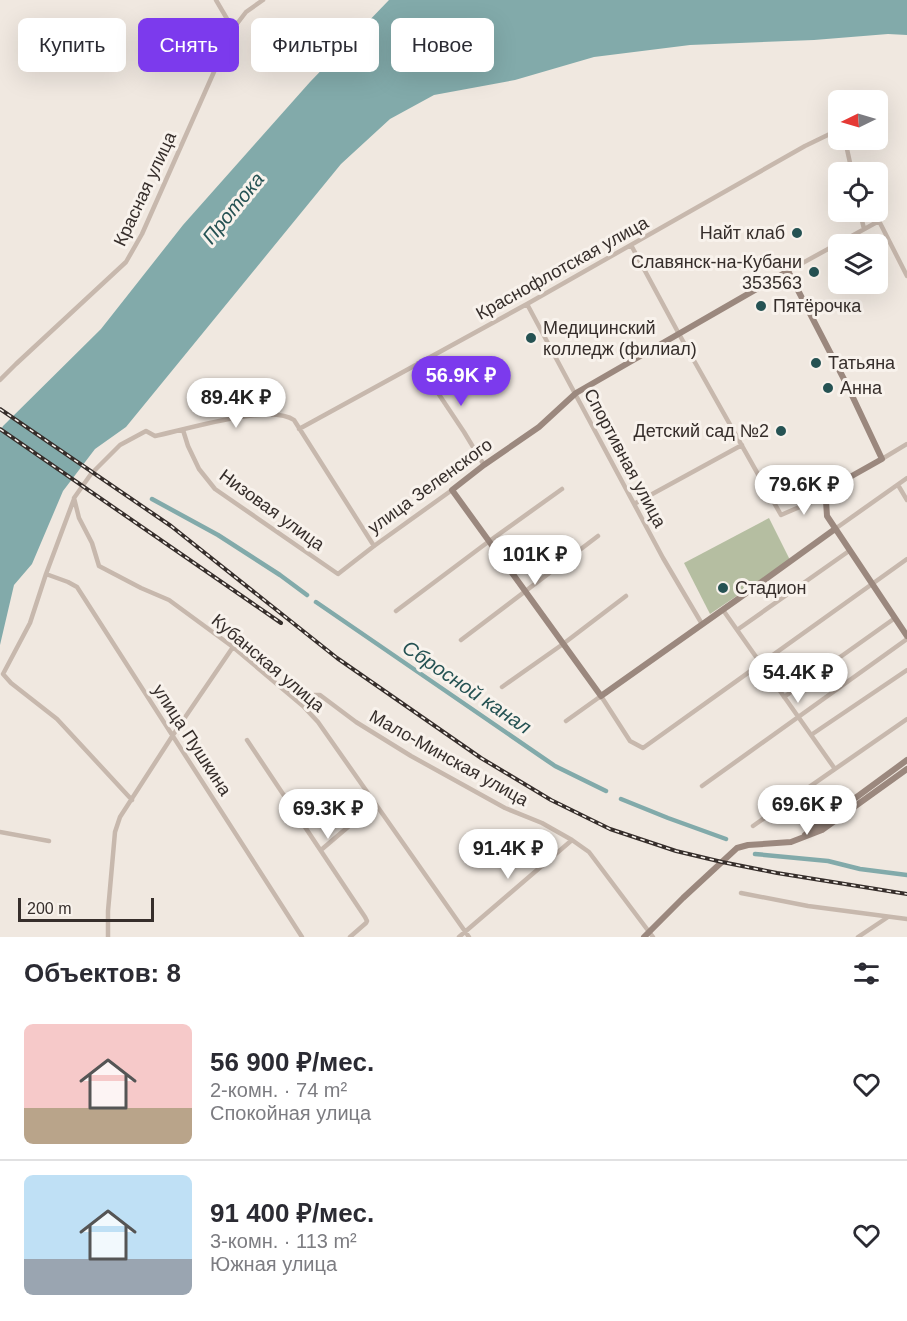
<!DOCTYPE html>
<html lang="ru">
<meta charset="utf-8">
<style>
:root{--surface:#fff;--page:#f2f2f3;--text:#2b2b33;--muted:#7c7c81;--line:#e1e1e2;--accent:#7c3aed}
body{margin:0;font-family:Helvetica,sans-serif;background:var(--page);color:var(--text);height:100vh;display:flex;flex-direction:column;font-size:22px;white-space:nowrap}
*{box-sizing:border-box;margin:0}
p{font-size:20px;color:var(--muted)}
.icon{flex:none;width:33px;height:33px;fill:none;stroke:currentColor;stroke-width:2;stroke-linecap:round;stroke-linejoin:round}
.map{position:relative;height:937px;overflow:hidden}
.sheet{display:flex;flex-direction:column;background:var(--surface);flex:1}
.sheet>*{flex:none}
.banner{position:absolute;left:18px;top:18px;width:600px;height:54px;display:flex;gap:12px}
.needle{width:39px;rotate:265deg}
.buttons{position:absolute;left:828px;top:90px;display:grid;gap:12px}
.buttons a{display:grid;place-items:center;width:60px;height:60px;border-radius:9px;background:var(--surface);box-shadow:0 6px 24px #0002;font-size:30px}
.scale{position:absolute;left:18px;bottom:15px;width:136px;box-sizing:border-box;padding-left:6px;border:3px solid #362e2b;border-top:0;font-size:16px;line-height:21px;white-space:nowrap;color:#362e2b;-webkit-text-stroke:4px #f8f2ec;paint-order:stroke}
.price{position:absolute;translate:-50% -51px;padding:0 14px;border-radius:21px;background:#fff;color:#222;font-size:20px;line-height:39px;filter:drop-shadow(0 2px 3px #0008)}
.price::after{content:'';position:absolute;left:50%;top:36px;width:18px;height:14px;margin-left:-9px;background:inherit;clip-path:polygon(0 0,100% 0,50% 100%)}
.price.on{background:var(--accent);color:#fff}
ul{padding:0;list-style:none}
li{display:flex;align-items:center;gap:18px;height:150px;padding:0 24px}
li+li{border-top:2px solid var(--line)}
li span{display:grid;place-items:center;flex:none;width:168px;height:120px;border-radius:9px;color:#555}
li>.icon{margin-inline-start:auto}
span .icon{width:72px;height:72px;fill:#fffc;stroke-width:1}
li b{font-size:26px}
h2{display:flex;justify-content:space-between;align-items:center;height:72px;padding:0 24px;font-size:26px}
.pill{padding:0 21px;border-radius:9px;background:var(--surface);box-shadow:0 6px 24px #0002;font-size:21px;line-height:54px}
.pill.on{background:var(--accent);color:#fff}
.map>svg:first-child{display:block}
</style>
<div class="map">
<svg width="907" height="937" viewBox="0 0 907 937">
<rect width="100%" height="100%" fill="#f0e8e0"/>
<!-- green -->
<path fill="#b5bea1" d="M 769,518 L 790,560 L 710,614 L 684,563 Z"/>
<!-- water -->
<path fill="#82aaaa" d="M 389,0 L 907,0 L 907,35 L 888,34 L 814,40 L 690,45 L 594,57 L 515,80 L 434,95 L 390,119 L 341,164 L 126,427 L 95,449 L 63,491 L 32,564 L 14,585 L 0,645 L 0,432 L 3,426 L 101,329 L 183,225 L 310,82 Z"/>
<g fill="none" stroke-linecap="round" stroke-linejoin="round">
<!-- canal -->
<path stroke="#82aaaa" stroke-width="4.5" d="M 152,499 L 218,535 L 280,575 L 307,595
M 316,602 L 555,766 L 606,791
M 621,799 L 668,818 L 726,839
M 755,854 L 828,861 L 860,869 L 907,875"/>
<!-- street -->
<path stroke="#c7b8ad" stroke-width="4.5" d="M 216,0 L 233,29
M 845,140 L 852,172
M 860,212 L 864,229
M 631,245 L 679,334 L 781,515 L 818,499 L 826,501
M 788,271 L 879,221 L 907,276
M 527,304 L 663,558 L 702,624
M 418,363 L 464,432 L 484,465
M 0,380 L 16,364 L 126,262 L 142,234 L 233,29 L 246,12 L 263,0
M 299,429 L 527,304 L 805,146 L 838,130
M 183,430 L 188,446 L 199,469 L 215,489 L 338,574 L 374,546 L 452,490
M 882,459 L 907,444
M 898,485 L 907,500
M 74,499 L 46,574 L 30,623 L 3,674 L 11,683 L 57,719 L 132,800
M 634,504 L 742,445
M 835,529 L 907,478
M 374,546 L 294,420 C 270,403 184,430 155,436 L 146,431 L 120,445 L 91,474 L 74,498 L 79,518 L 92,543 L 99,566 L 141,588 L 169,600 L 233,647 L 303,706 L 318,722 L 469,937
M 46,574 L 68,582 L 77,587 L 302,937
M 723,610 L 835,769
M 396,611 L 488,542 L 562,489
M 737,630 L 849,551
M 461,640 L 598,536
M 502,687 L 563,644 L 626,596
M 784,697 L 895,618
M 303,706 L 314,695 L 320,695 L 356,722 L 411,756 L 505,808 L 542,823 L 572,840 L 589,852 L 653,937
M 566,721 L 601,696 L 630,741 L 643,748 L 907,559
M 811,735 L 907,670
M 247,740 L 365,917 L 367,921 L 366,923 L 350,937
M 702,786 L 907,639
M 753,826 L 907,719
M 0,832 L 49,841
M 321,850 L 375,804
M 741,893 L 808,906 L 907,919
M 108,937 L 108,911 L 115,832 L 120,817 L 173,735 L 233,647
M 459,937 L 572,840
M 858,937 L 888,917"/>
<!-- secondary -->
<path stroke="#9b887e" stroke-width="6" d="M 835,529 L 738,599 L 601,696 L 452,490 L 484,465 L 539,427 L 576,393 L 788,271 L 848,387 L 882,459 L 834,486 L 826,501 L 827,516 L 907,636
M 805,835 L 907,760
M 644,937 L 683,898 L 737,848 L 748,845 L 791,842 L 822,830 L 907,769"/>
<defs>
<path id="rail" d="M 0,409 L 171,526 L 337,658 L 481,758 L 551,800 L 610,829 L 676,851 L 722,862 L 777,873 L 907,894
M 0,429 L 281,623"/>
</defs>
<!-- rail casing -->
<use href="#rail" stroke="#362e2b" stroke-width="4"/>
<!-- rail -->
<use href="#rail" stroke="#f8f2ec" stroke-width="1.5" stroke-dasharray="4.5" stroke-linecap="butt"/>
</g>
<!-- markers -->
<g fill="#255253" stroke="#f8f2ec" stroke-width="2">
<circle cx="797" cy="233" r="6"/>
<circle cx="814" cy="272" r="6"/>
<circle cx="761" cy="306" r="6"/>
<circle cx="531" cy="338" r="6"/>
<circle cx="816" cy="363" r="6"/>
<circle cx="828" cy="388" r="6"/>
<circle cx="781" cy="431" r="6"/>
<circle cx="723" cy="588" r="6"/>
</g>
<g text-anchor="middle" stroke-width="6" stroke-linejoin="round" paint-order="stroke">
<!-- street labels -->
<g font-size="18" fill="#362e2b" stroke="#f8f2ec">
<text transform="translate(145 189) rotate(-65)" y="6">Красная улица</text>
<text transform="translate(562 268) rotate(-29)" y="6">Краснофлотская улица</text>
<text transform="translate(625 458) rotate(62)" y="6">Спортивная улица</text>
<text transform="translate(430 486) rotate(-36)" y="6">улица Зеленского</text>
<text transform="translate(272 510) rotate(36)" y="6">Низовая улица</text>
<text transform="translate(268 663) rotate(40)" y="6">Кубанская улица</text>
<text transform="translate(192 740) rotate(57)" y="6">улица Пушкина</text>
<text transform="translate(449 758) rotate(29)" y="6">Мало-Минская улица</text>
</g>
<!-- poi labels -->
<g font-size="18" fill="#362e2b" stroke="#f8f2ec" text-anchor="start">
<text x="785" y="239" text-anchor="end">Найт клаб</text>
<text x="802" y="268" text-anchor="end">Славянск-на-Кубани<tspan x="802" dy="21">353563</tspan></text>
<text x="773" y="312">Пятёрочка</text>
<text x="543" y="334">Медицинский<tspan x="543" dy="21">колледж (филиал)</tspan></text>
<text x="828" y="369">Татьяна</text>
<text x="840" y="394">Анна</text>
<text x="769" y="437" text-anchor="end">Детский сад №2</text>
<text x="735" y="594">Стадион</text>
</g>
<!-- water labels -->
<g font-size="20" font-style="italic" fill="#255253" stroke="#f8f2ec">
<text transform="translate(233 208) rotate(-51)" y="7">Протока</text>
<text transform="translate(467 687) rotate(34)" y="7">Сбросной канал</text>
</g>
</g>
</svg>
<div class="buttons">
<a><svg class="needle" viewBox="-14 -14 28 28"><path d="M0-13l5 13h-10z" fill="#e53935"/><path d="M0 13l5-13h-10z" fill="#7c7c81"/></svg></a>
<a><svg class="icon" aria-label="locate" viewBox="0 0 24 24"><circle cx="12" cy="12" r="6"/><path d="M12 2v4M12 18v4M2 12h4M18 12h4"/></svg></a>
<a><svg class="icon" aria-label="layers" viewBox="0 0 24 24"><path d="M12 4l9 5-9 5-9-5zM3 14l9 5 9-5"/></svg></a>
</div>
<div class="scale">200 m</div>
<b class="price on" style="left:461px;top:407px">56.9K ₽</b>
<b class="price" style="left:236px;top:429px">89.4K ₽</b>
<b class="price" style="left:804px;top:516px">79.6K ₽</b>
<b class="price" style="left:535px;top:586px">101K ₽</b>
<b class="price" style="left:798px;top:704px">54.4K ₽</b>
<b class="price" style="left:807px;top:836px">69.6K ₽</b>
<b class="price" style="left:328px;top:840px">69.3K ₽</b>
<b class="price" style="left:508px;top:880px">91.4K ₽</b>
<div class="banner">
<a class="pill">Купить</a>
<a class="pill on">Снять</a>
<a class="pill">Фильтры</a>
<a class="pill">Новое</a>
</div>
</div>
<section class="sheet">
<h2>Объектов: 8<svg class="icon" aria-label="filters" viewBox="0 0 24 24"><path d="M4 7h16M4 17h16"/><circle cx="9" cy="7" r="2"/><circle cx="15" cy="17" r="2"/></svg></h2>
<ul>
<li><span style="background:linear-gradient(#f6c9c9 70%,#b9a48a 0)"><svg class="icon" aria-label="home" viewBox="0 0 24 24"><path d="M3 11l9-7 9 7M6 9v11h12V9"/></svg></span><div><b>56 900 ₽/мес.</b><p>2-комн. · 74 m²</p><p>Спокойная улица</p></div><svg class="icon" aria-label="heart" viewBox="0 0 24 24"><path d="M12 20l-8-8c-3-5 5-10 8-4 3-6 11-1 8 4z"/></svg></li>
<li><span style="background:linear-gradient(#bfe0f5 70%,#9aa5b1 0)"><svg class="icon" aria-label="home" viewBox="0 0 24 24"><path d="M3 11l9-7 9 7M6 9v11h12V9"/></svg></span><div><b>91 400 ₽/мес.</b><p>3-комн. · 113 m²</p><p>Южная улица</p></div><svg class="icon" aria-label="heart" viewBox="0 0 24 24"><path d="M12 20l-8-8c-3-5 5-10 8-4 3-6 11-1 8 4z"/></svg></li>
</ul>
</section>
